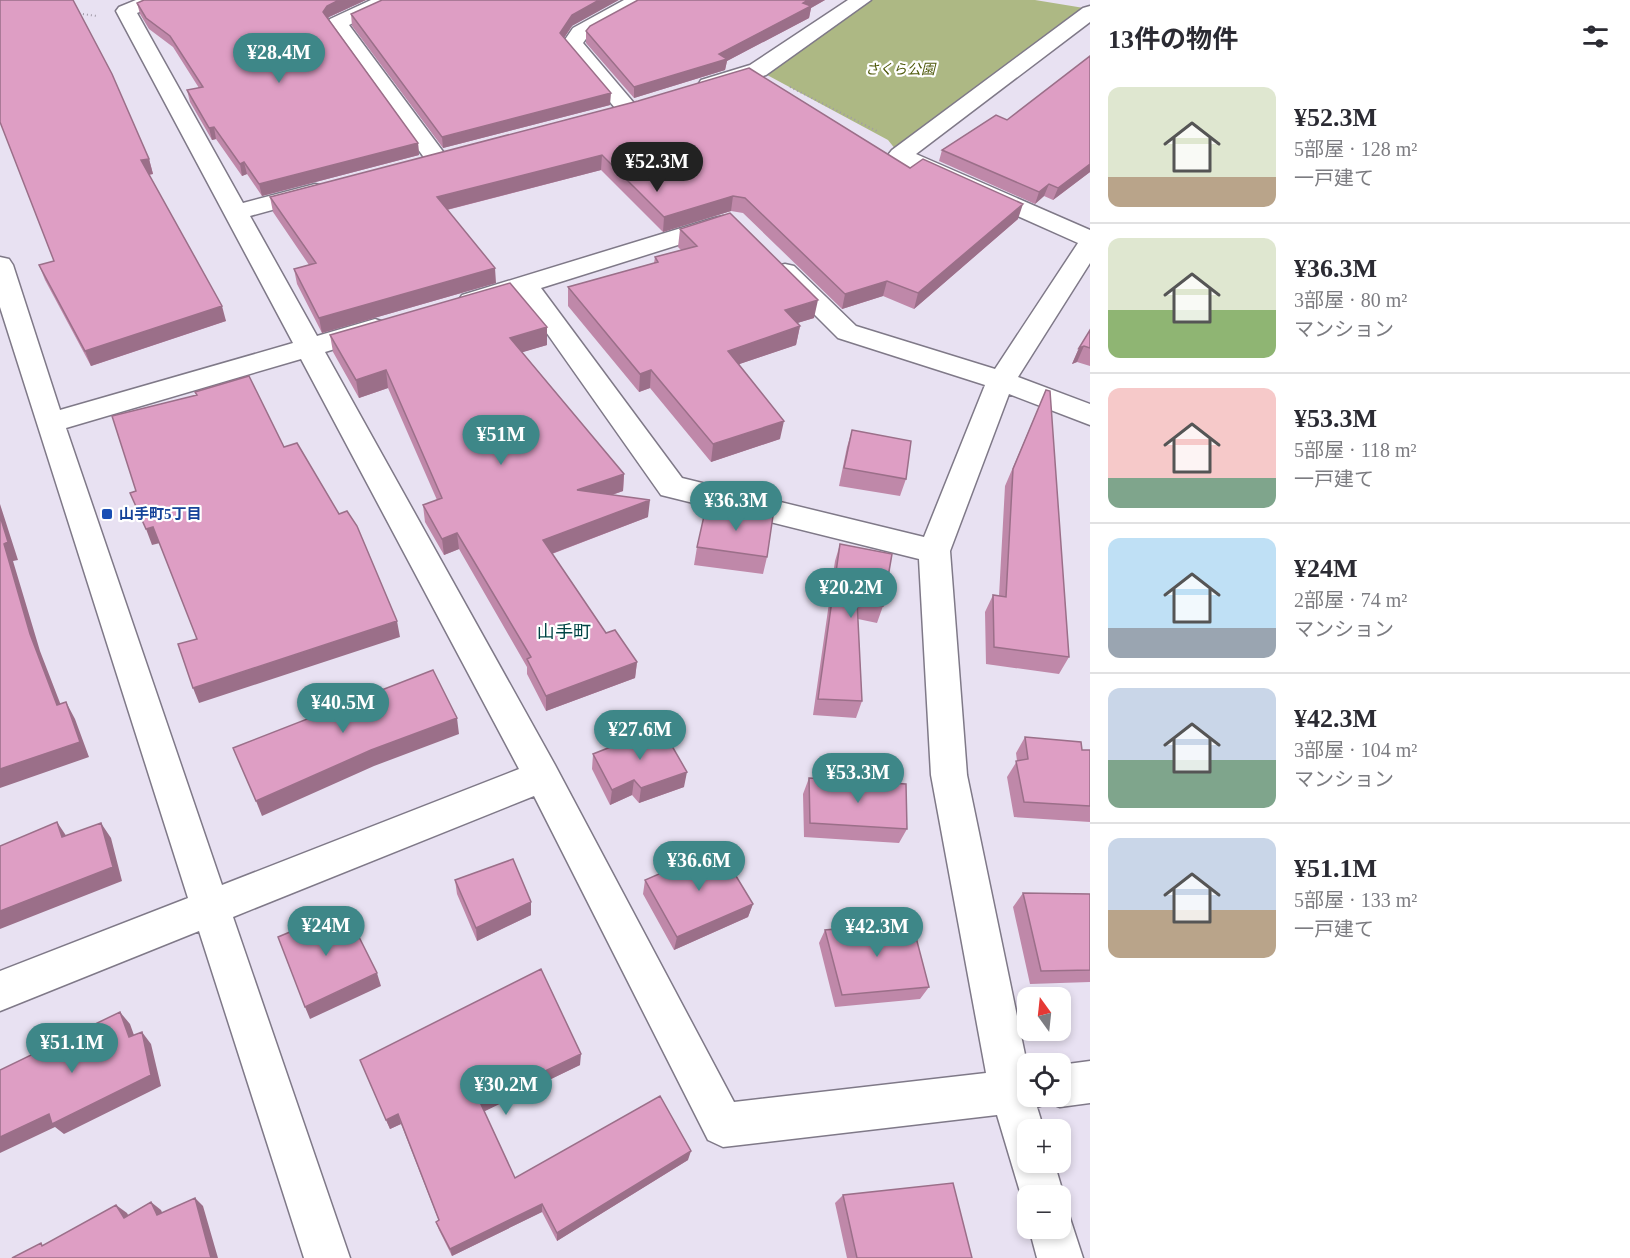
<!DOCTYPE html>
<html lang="ja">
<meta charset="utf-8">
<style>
:root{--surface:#fff;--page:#f2f2f3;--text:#2b2b33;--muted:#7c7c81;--line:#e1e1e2;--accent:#3e8788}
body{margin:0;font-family:"Times New Roman","Noto Sans JP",serif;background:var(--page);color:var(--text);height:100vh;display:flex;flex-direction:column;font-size:22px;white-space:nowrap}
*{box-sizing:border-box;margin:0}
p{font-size:20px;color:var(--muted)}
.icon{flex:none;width:33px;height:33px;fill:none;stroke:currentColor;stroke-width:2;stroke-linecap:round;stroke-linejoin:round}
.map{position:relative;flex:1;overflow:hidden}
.panel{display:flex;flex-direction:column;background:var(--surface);width:540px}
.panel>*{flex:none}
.needle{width:39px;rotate:345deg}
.tools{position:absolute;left:1017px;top:987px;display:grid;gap:12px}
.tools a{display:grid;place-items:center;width:54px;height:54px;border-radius:12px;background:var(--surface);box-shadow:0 3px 9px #0003;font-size:30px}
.price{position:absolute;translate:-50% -51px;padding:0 14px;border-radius:21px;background:var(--accent);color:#fff;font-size:20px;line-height:39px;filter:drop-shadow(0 2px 3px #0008)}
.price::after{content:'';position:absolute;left:50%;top:36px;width:18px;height:14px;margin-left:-9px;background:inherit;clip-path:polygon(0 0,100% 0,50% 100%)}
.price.current{background:#222;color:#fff}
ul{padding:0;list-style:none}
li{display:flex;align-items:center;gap:18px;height:150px;padding:0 18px}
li+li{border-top:2px solid var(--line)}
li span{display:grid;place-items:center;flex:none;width:168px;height:120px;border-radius:12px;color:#555}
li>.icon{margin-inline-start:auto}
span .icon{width:72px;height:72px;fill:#fffc;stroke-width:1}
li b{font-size:26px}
h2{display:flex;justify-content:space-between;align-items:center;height:72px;padding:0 18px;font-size:26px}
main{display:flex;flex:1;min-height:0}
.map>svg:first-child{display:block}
</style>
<main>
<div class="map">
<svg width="1090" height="1258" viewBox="0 0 1090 1258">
<rect width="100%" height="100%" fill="#e8e1f2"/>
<!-- green -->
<path fill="#adb884" d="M 861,0 L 1035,0 L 1090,9 L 900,155 L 888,140 L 758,70 Z"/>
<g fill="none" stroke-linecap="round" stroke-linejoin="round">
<defs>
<path id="street" d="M 136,0 L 163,0 L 160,4 L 137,13 L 243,203 L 315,184 L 323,186 L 327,191 L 323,196 L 250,216 L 317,336 L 375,319 L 384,322 L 388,328 L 384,334 L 325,352 L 555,765 L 734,1102 L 986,1073 L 931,775 L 919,559 L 661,495 L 520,295 L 471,309 L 462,307 L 458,301 L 462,295 L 714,218 L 723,216 L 732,218 L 735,223 L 732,228 L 541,288 L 682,478 L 924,537 L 985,385 L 838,338 L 772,272 L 776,266 L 785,264 L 794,266 L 856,326 L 995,369 L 1078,243 L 892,160 L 888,155 L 892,150 L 1083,8 L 1090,6 L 1090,22 L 916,154 L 1090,230 L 1090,263 L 1018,377 L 1090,404 L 1090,425 L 1009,394 L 950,551 L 967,775 L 1028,1069 L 1028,1096 L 1060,1096 L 1060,1065 L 1090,1061 L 1090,1103 L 1060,1107 L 1045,1101 L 1043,1105 L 1037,1107 L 1044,1130 L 1028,1130 L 1028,1162 L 1054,1162 L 1064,1196 L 1060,1205 L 1060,1196 L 1028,1196 L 1026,1212 L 997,1115 L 723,1147 L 708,1140 L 534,796 L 233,917 L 350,1258 L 304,1258 L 199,931 L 0,1011 L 0,971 L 188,898 L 0,307 L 0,257 L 9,259 L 13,265 L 60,410 L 293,343 L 116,11 L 119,7 ZM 301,359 L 519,769 L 222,885 L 66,428 Z
M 371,0 L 397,0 L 394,4 L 349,25 L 444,153 L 448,158 L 444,163 L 436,165 L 428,163 L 327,23 L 330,19 Z
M 624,0 L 649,0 L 646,4 L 588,36 L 583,43 L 639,109 L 636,114 L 628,116 L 620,114 L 562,44 L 573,28 Z
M 848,0 L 871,0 L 766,75 L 709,92 L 701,90 L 698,85 L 701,80 L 750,65 Z
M 1060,1209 L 1068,1212 L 1083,1258 L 1037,1258 L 1029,1228 L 1060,1228 Z"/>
</defs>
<!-- street casing -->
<use href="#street" stroke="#7f7988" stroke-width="3"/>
<!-- path -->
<path stroke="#a09aa7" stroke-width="2" stroke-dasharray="1 3" stroke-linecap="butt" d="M 75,13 L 97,16
M 790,87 L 877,131"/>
<!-- street -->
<use href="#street" fill="#fff" fill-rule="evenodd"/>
</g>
<!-- wall -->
<path fill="#bf88a9" d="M 144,0 L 366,0 L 329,17 L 328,18 L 418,143 L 419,155 L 262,196 L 247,174 L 242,176 L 216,139 L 212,140 L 190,102 L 187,90 L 199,88 L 173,47 L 149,29 L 140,14 L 137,3 Z
M 638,0 L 825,0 L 811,8 L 809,18 L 727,61 L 725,70 L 634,98 L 586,43 L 586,31 Z
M 351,14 L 572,26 L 564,38 L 610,105 L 443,148 L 352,26 Z
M 1090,56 L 1090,172 L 1053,200 L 1044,196 L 1035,204 L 939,161 L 942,150 L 1007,120 Z
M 638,101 L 910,168 L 1018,219 L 914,309 L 883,296 L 842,309 L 743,213 L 731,211 L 663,232 L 601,170 L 447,210 L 496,283 L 322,333 L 297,284 L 294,269 L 309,265 L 273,212 L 270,197 Z
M 149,159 L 153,174 L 149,175 L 226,321 L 91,366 L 45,280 L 39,265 L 54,261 Z
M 680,229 L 814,318 L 797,323 L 800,326 L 796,345 L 739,364 L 780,439 L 711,462 L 650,388 L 639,392 L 568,306 L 568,287 L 654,263 L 655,257 L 681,250 L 678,247 Z
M 1090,330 L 1090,366 L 1077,362 L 1072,364 L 1079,348 Z
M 330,335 L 547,345 L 522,352 L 624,474 L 623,491 L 612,495 L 648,517 L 552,554 L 606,633 L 637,662 L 635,678 L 546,711 L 527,674 L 527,667 L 459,549 L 444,555 L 425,522 L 423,505 L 437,500 L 388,388 L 359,398 L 333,352 Z
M 1046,390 L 1069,657 L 1059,674 L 986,664 L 985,612 L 993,595 L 999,596 L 1005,486 Z
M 852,430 L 906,479 L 900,496 L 839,486 L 847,447 Z
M 840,544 L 883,606 L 877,623 L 858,619 L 862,701 L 856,718 L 813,715 L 835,561 Z
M 697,547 L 767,557 L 763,574 L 694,565 Z
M 1025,737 L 1082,750 L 1090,750 L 1090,822 L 1014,817 L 1007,777 L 1017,761 L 1016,753 Z
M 593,754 L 684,787 L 639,803 L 632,795 L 610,805 L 592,769 Z
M 809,778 L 907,829 L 899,843 L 804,837 L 803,794 Z
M 455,880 L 531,915 L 477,941 L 457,894 Z
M 645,880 L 753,904 L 748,917 L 674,950 L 643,894 Z
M 1023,893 L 1090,894 L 1090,982 L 1030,984 L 1013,907 Z
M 825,930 L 929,987 L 920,999 L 835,1007 L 819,943 Z
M 360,1060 L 580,1065 L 484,1111 L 515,1178 L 688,1160 L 557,1241 L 542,1212 L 452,1256 L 439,1230 L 436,1222 L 439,1221 L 401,1124 L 390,1129 Z
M 843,1195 L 972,1258 L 847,1258 L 835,1203 Z"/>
<!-- shaded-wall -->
<path fill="#9b6f89" d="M 339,0 L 366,0 L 329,17 L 325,23 L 323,12 L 327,6 Z
M 599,0 L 619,0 L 572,26 L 560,44 L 560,33 L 572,15 Z
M 808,0 L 825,0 L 811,8 L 809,18 L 727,61 L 725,70 L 634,98 L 634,87 Z
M 611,93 L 610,105 L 443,148 L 442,137 Z
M 214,127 L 216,139 L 212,140 L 209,128 Z
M 418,143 L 419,155 L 262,196 L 259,184 Z
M 602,155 L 601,170 L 438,212 L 437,197 Z
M 149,159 L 153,174 L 145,175 L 141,160 Z
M 244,162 L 247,174 L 242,176 L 240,164 Z
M 1090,164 L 1090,172 L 1053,200 L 1058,188 Z
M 1049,184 L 1044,196 L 1035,204 L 1039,192 Z
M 733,196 L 731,211 L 663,232 L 664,217 Z
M 1023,204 L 1018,219 L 914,309 L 918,293 Z
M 495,268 L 496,283 L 322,333 L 319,318 Z
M 887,281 L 883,296 L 842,309 L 845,294 Z
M 818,300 L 814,318 L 781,328 L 785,310 Z
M 222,306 L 226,321 L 91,366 L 85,351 Z
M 800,326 L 796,345 L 725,369 L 728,351 Z
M 547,327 L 547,345 L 510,356 L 510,338 Z
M 1084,346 L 1077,362 L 1072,364 L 1079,348 Z
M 386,370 L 388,388 L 359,398 L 356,380 Z
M 651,370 L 650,388 L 639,392 L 640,374 Z
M 784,421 L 780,439 L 711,462 L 713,444 Z
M 624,474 L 623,491 L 576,507 L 577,490 Z
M 650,500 L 648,517 L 543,557 L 543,540 Z
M 0,504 L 18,560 L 13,561 L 40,651 L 67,721 L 57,705 L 30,634 L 4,544 L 0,516 Z
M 153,527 L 160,543 L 152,545 L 146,529 Z
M 457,533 L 459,549 L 444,555 L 442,539 Z
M 397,621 L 400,637 L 199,703 L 193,688 Z
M 637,662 L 635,678 L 546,711 L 546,696 Z
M 66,702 L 75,719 L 89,757 L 0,788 L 0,769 Z
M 457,718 L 459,734 L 374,766 L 262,816 L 256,801 L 371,750 Z
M 687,772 L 684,787 L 639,803 L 641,788 Z
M 634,780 L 632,795 L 610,805 L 612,790 Z
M 57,822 L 67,837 L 62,837 Z
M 101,823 L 111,838 L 122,881 L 0,929 L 0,911 Z
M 531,902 L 531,915 L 477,941 L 476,928 Z
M 753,904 L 748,917 L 674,950 L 677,937 Z
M 377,973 L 381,986 L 310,1019 L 305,1007 Z
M 120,1012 L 130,1024 L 139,1049 L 129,1037 Z
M 142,1032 L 151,1044 L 161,1086 L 64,1134 L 55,1127 L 0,1153 L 0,1137 Z
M 581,1054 L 580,1065 L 481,1113 L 480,1102 Z
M 398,1114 L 401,1124 L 390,1129 L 386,1120 Z
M 691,1151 L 688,1160 L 557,1241 L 557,1233 Z
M 195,1198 L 203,1206 L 218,1258 L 211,1258 Z
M 151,1202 L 161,1210 L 167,1223 L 157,1215 Z
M 542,1204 L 542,1212 L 452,1256 L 450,1249 Z
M 116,1205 L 127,1213 L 134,1226 L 124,1218 Z"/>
<!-- building -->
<path fill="#de9ec4" stroke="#9b6f89" stroke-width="1.5" d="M 0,0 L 73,0 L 112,74 L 149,159 L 141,160 L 222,306 L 85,351 L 39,265 L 54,261 L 0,122 Z
M 144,0 L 339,0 L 327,6 L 323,12 L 418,143 L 259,184 L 244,162 L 240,164 L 214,127 L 209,128 L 187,90 L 203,87 L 170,36 L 146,18 L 137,3 Z
M 382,0 L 599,0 L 572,15 L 560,33 L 611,93 L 442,137 L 351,14 Z
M 638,0 L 808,0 L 803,3 L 811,6 L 719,54 L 727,59 L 634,87 L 586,31 L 590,26 Z
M 1090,56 L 1090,164 L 1058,188 L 1049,184 L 1039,192 L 942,150 L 996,115 L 1007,120 Z
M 749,68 L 910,168 L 923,159 L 1023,204 L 918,293 L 887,281 L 845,294 L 745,198 L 733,196 L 664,217 L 602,155 L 437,197 L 495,268 L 319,318 L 294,269 L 316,263 L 270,197 L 638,101 Z
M 730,213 L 818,300 L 785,310 L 800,326 L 728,351 L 784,421 L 713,444 L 651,370 L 640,374 L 568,287 L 658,262 L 655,257 L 697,246 L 680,229 Z
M 510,283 L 547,327 L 510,338 L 624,474 L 577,490 L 650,500 L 543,540 L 606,633 L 615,630 L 637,662 L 546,696 L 527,659 L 531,657 L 457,533 L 442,539 L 423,505 L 442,498 L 386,370 L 356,380 L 330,335 Z
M 1090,330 L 1090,348 L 1084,346 L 1079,348 Z
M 249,376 L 284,447 L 297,443 L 339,514 L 347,511 L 357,526 L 397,621 L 193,688 L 178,644 L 197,639 L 153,527 L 146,529 L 130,493 L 136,491 L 112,416 L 197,395 L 195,392 Z
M 1046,390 L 1050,391 L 1069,657 L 994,647 L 993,595 L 1006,597 L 1013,469 Z
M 852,430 L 911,441 L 906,479 L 844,468 Z
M 706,507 L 773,516 L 767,557 L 697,547 Z
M 0,516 L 8,542 L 4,544 L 30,634 L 57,705 L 66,702 L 80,742 L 0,769 Z
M 840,544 L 892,554 L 883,606 L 857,601 L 862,701 L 818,699 Z
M 433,670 L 457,718 L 371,750 L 256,801 L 233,748 Z
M 661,727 L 687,772 L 641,788 L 634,780 L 612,790 L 593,754 Z
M 1025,737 L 1081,742 L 1082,750 L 1090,750 L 1090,806 L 1024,802 L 1016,761 L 1028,759 Z
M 809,778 L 906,784 L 907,829 L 810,823 Z
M 57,822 L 62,837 L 101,823 L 113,867 L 0,911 L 0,846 Z
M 719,848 L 753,904 L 677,937 L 645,880 Z
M 513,859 L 531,902 L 476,928 L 455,880 Z
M 1023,893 L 1090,894 L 1090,970 L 1041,971 Z
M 345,909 L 377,973 L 305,1007 L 278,937 Z
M 912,922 L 929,987 L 842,995 L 825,930 Z
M 541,969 L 581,1054 L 480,1102 L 515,1178 L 660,1096 L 691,1151 L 557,1233 L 542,1204 L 450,1249 L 436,1222 L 439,1220 L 398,1114 L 386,1120 L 360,1060 Z
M 120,1012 L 129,1037 L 142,1032 L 151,1075 L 52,1124 L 49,1114 L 0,1137 L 0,1070 Z
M 953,1183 L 972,1258 L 857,1258 L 843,1195 Z
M 195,1198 L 211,1258 L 12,1258 L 41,1243 L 42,1246 L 116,1205 L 124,1218 L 151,1202 L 157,1215 Z"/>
<!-- markers -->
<rect fill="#1a4fb4" stroke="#fff" stroke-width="2" x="101" y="508" width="12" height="12" rx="3"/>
<g text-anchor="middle" stroke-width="4.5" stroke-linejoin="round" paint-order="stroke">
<!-- far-park labels -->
<g font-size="14" font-style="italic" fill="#4e590a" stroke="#fff">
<text x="900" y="74">さくら公園</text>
</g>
<!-- transit labels -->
<g font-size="15" font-weight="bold" fill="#164399" stroke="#fff" text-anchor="start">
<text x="119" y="519">山手町5丁目</text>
</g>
<!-- quarter labels -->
<g font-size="18" fill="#004445" stroke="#fff">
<text x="564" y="638">山手町</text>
</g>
</g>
</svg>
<div class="tools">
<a><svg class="needle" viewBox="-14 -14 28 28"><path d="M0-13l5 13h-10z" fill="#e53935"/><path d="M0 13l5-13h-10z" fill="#7c7c81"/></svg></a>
<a><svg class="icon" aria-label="locate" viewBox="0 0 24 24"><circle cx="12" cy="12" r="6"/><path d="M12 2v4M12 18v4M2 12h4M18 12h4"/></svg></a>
<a>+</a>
<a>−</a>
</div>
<b class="price" style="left:279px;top:84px">¥28.4M</b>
<b class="price current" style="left:657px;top:193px">¥52.3M</b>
<b class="price" style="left:501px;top:466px">¥51M</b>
<b class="price" style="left:736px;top:532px">¥36.3M</b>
<b class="price" style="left:851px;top:619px">¥20.2M</b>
<b class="price" style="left:343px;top:734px">¥40.5M</b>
<b class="price" style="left:640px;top:761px">¥27.6M</b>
<b class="price" style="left:858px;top:804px">¥53.3M</b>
<b class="price" style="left:699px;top:892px">¥36.6M</b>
<b class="price" style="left:326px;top:957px">¥24M</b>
<b class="price" style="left:877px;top:958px">¥42.3M</b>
<b class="price" style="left:72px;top:1074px">¥51.1M</b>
<b class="price" style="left:506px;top:1116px">¥30.2M</b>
</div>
<section class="panel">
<h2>13件の物件<svg class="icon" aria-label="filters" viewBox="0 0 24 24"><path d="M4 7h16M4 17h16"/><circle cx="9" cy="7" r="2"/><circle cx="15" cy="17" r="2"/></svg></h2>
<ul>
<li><span style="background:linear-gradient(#dfe7d0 75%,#b9a48a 0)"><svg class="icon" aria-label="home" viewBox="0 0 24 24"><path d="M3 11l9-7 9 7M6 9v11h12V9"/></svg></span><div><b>¥52.3M</b><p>5部屋 · 128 m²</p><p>一戸建て</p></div></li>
<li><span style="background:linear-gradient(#dfe7d0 60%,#8fb573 0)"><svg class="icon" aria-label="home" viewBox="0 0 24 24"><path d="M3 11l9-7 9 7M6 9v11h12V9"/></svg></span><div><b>¥36.3M</b><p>3部屋 · 80 m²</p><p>マンション</p></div></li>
<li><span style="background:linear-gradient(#f6c9c9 75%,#7fa58c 0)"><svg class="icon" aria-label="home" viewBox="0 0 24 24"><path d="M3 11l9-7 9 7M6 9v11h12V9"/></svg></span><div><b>¥53.3M</b><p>5部屋 · 118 m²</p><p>一戸建て</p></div></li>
<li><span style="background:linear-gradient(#bfe0f5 75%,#9aa5b1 0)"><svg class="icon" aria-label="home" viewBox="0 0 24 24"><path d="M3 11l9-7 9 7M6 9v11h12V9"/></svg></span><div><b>¥24M</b><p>2部屋 · 74 m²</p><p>マンション</p></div></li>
<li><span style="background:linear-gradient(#c9d6e8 60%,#7fa58c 0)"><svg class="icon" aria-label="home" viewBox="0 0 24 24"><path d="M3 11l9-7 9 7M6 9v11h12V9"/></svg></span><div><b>¥42.3M</b><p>3部屋 · 104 m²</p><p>マンション</p></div></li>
<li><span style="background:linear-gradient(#c9d6e8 60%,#b9a48a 0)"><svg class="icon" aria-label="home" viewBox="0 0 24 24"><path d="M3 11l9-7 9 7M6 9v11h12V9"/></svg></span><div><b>¥51.1M</b><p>5部屋 · 133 m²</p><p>一戸建て</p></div></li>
</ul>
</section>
</main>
